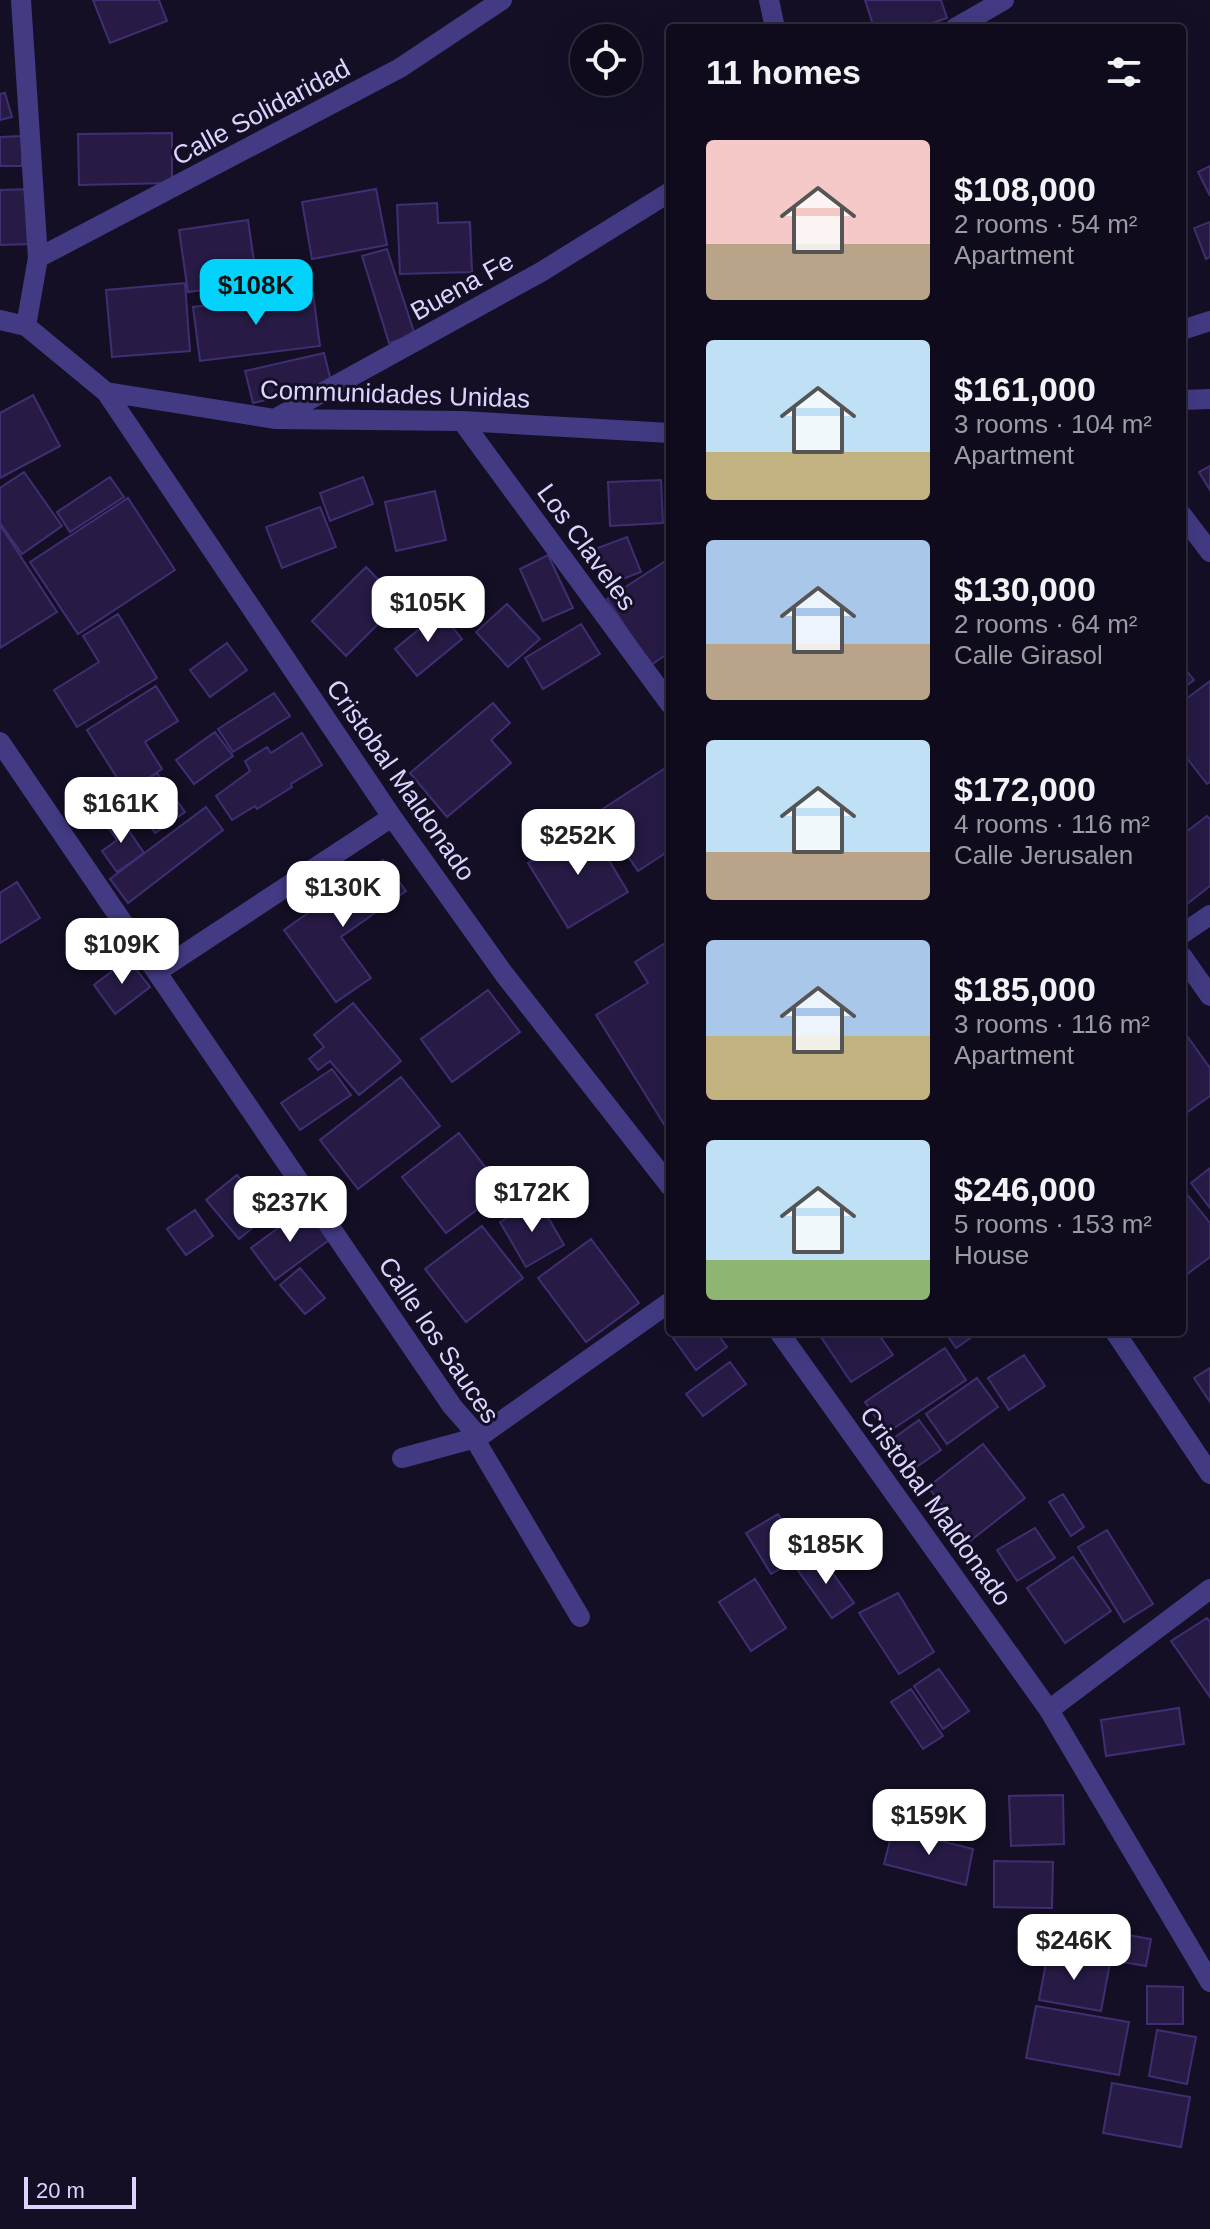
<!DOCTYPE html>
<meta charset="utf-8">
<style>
:root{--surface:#0f0b1c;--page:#181425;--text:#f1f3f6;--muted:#9b9ba3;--line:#2f2b3b;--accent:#03d2fb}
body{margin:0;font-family:Arial,sans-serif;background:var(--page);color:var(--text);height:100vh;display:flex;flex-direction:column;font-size:30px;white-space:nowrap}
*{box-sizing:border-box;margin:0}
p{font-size:26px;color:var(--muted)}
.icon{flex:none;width:44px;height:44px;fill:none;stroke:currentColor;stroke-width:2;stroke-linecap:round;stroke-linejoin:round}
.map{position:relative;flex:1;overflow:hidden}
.panel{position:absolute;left:666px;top:24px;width:520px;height:1312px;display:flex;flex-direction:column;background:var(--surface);border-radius:8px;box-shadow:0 8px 32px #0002,0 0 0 2px var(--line)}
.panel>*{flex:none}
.fabs{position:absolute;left:570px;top:24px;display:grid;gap:16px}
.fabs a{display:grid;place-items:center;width:72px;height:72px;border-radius:50%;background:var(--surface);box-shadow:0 8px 32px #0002,0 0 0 2px var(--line);font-size:40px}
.scale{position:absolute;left:24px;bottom:20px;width:112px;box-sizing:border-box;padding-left:8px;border:4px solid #dbd4fe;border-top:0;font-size:22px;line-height:28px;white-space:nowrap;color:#dbd4fe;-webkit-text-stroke:6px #140f25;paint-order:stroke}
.price{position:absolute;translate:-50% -68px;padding:0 18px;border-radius:16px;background:#fff;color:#222;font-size:26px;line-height:52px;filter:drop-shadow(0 2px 4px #0008)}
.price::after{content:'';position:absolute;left:50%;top:48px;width:24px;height:18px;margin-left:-12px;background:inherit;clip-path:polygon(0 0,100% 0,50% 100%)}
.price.current{background:var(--accent);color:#111}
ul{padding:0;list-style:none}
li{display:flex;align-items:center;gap:24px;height:200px;padding:0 40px}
li span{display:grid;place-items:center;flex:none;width:224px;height:160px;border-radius:8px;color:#555}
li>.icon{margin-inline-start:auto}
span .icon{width:96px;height:96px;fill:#fffc;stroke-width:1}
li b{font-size:34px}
h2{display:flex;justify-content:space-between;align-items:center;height:96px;padding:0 40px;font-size:34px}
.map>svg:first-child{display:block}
</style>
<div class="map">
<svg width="1210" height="2229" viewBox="0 0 1210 2229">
<rect width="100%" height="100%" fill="#140f25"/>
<!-- building -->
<path fill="#271b46" stroke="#402e72" stroke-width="2" d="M 93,0 L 159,0 L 167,21 L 110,43 Z
M 865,0 L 941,0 L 947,18 L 917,28 L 874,28 Z
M 5,93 L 12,117 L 0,120 L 0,94 Z
M 172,133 L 172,183 L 79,185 L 78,134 Z
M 22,136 L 22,166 L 0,166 L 0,137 Z
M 1210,166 L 1210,196 L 1198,172 Z
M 32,189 L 32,244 L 0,245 L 0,190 Z
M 376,189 L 387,245 L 312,259 L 302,202 Z
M 437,203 L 438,223 L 470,222 L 472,272 L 400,274 L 397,205 Z
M 248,220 L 257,282 L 188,292 L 179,230 Z
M 1210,222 L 1210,257 L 1206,259 L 1194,228 Z
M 387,249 L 415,335 L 389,343 L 362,256 Z
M 185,283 L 190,351 L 112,357 L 106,290 Z
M 313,293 L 320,346 L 200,361 L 193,307 Z
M 324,353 L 332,385 L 253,403 L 245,371 Z
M 33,395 L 60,446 L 0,478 L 0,413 Z
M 1210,466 L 1210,490 L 1199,472 Z
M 24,472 L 62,526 L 22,554 L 0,523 L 0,488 Z
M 110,477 L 124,497 L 70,532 L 57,512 Z
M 363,477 L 373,504 L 330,521 L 320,493 Z
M 661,480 L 663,523 L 610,526 L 608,482 Z
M 435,491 L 446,540 L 396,551 L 385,502 Z
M 128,498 L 175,570 L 78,634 L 30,562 Z
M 320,507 L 336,547 L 282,568 L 266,527 Z
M 0,525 L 57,612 L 0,648 Z
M 627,537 L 641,572 L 610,584 L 595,549 Z
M 548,555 L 573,608 L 543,621 L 520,569 Z
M 670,558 L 670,652 L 651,665 L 607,599 Z
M 366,567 L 400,602 L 346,656 L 312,621 Z
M 507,604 L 540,639 L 508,667 L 476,632 Z
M 440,612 L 462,639 L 417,676 L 395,649 Z
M 118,614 L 157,678 L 77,727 L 54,690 L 99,662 L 83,636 Z
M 581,624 L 600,654 L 543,689 L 525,658 Z
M 227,643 L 247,670 L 210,697 L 190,670 Z
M 1182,665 L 1194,680 L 1182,689 Z
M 1210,681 L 1210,782 L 1207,784 L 1182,752 L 1182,702 Z
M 156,686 L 178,721 L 145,742 L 162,769 L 126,792 L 87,730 Z
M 274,693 L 290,716 L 233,752 L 218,729 Z
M 493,703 L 510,723 L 491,740 L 511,763 L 447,817 L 410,773 Z
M 215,732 L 233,756 L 194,784 L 176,760 Z
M 302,733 L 322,765 L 291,784 L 292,787 L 257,809 L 255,806 L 232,820 L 216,796 L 250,771 L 245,761 L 267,747 L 271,753 Z
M 670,765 L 670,850 L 638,871 L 598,812 Z
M 157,773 L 185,812 L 155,833 L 127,794 Z
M 206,807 L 223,830 L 128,903 L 110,879 Z
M 117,813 L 144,853 L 117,872 L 102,851 L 117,840 L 104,822 Z
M 1207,816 L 1210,819 L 1210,886 L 1187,904 L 1182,897 L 1182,835 Z
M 589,827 L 628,892 L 568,928 L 528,863 Z
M 383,860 L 406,891 L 341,937 L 371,978 L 336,1002 L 284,930 Z
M 17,882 L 40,918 L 0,943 L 0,893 Z
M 670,940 L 670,1134 L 596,1015 L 648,983 L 635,962 Z
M 128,959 L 150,987 L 115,1014 L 94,985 Z
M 488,990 L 520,1032 L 452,1082 L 421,1039 Z
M 353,1003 L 401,1061 L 359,1095 L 330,1061 L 318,1070 L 309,1059 L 324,1047 L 314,1035 Z
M 1182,1029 L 1210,1068 L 1210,1096 L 1182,1116 Z
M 332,1069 L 351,1095 L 300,1130 L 281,1103 Z
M 401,1077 L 440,1126 L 358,1189 L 320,1140 Z
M 459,1133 L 503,1190 L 446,1233 L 402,1177 Z
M 1210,1168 L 1210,1208 L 1191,1183 Z
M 237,1175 L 269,1214 L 239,1239 L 206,1200 Z
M 1182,1188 L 1210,1223 L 1210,1257 L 1182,1278 Z
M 538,1200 L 564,1245 L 526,1267 L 500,1222 Z
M 305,1208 L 329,1240 L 275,1280 L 251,1248 Z
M 195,1210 L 213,1236 L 186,1255 L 167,1229 Z
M 482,1226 L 523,1278 L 466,1322 L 425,1269 Z
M 591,1239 L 639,1303 L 586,1342 L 538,1278 Z
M 300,1268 L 325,1298 L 305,1314 L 280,1285 Z
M 681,1332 L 716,1332 L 727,1347 L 696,1370 L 673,1338 Z
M 828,1332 L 877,1332 L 893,1355 L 851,1382 L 821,1337 Z
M 945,1332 L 979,1332 L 956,1348 Z
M 945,1348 L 966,1380 L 887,1433 L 865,1402 Z
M 1024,1355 L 1045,1386 L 1009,1410 L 988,1378 Z
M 730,1362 L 746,1384 L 703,1416 L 686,1394 Z
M 1210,1368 L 1210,1402 L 1194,1378 Z
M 977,1378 L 998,1407 L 947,1444 L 926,1414 Z
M 919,1420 L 941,1450 L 912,1470 L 891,1440 Z
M 983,1444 L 1025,1498 L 970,1541 L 928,1487 Z
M 1063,1494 L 1084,1527 L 1071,1536 L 1049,1502 Z
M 778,1514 L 804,1555 L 771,1574 L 746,1533 Z
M 1035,1528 L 1055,1558 L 1017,1581 L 997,1550 Z
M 1107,1530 L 1153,1604 L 1124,1622 L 1078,1547 Z
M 819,1554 L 854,1603 L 832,1618 L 797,1569 Z
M 1073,1557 L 1111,1611 L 1065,1643 L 1027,1588 Z
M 755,1579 L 786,1628 L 751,1651 L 719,1602 Z
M 898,1593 L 934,1652 L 899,1674 L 859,1613 Z
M 1207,1618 L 1210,1622 L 1210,1697 L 1171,1641 Z
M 939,1669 L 969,1711 L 943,1729 L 914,1686 Z
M 911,1689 L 943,1736 L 923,1749 L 891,1702 Z
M 1179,1708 L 1184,1744 L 1106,1756 L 1101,1720 Z
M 1063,1795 L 1064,1844 L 1011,1846 L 1009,1796 Z
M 893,1829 L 973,1849 L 966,1885 L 884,1864 Z
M 994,1861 L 1053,1862 L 1052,1908 L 994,1907 Z
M 1099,1930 L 1151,1939 L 1146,1966 L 1094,1957 Z
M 1048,1952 L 1110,1963 L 1101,2011 L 1039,2000 Z
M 1147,1986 L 1183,1987 L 1183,2024 L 1147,2024 Z
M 1036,2006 L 1129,2022 L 1119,2075 L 1026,2058 Z
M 1157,2030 L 1196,2037 L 1187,2084 L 1149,2076 Z
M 1112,2083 L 1190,2097 L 1181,2147 L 1103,2133 Z"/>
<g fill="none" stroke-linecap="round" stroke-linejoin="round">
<!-- street -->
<path stroke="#423b84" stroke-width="20" d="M 21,0 L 38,258 L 26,326
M 769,0 L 775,28
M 955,28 L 1004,0
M 38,258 L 400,68 L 502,0
M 0,320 L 26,326 L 106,392 L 275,419 L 462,421 L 670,433
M 1182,330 L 1210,321
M 106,392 L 392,817 L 504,974 L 670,1186
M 1182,400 L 1210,399
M 278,417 L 541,272 L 670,192
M 462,421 L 670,704
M 1182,515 L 1210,552
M 0,742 L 452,1406 L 479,1437 L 477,1443 L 580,1617
M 1182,934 L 1210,915
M 1182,956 L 1210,996
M 157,972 L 392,817
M 779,1332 L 1049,1710 L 1210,1982
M 1115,1332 L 1210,1474
M 402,1458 L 479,1437 L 670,1302
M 1049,1710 L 1210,1589"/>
</g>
<g text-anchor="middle" stroke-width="6" stroke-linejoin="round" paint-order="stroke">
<!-- street labels -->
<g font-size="26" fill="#dbd4fe" stroke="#140f25">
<text transform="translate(261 112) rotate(-28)" y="9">Calle Solidaridad</text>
<text transform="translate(462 286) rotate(-29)" y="9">Buena Fe</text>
<text transform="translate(395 394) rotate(2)" y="9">Communidades Unidas</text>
<text transform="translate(587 547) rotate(54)" y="9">Los Claveles</text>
<text transform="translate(401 780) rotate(55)" y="9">Cristobal Maldonado</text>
<text transform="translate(439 1340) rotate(56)" y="9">Calle los Sauces</text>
<text transform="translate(936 1506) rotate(54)" y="9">Cristobal Maldonado</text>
</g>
</g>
</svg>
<div class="fabs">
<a><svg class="icon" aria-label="locate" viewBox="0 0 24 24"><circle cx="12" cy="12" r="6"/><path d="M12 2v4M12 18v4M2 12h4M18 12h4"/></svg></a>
</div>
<div class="scale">20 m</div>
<b class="price current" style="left:256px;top:327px">$108K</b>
<b class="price" style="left:428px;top:644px">$105K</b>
<b class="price" style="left:121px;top:845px">$161K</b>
<b class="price" style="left:578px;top:877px">$252K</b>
<b class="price" style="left:343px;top:929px">$130K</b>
<b class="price" style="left:122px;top:986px">$109K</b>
<b class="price" style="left:532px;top:1234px">$172K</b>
<b class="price" style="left:290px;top:1244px">$237K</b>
<b class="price" style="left:826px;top:1586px">$185K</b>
<b class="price" style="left:929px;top:1857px">$159K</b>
<b class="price" style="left:1074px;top:1982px">$246K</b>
<section class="panel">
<h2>11 homes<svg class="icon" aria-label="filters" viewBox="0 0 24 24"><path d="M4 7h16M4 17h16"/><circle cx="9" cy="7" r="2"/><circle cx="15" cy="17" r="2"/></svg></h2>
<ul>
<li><span style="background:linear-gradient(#f6c9c9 65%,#b9a48a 0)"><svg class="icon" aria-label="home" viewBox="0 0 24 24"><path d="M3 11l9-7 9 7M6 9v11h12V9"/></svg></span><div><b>$108,000</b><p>2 rooms · 54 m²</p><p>Apartment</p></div></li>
<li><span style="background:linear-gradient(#bfe0f5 70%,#c2b280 0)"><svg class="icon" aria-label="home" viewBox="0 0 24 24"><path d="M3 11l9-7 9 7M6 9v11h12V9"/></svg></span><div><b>$161,000</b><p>3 rooms · 104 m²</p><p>Apartment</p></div></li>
<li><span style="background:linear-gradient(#a9c7e8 65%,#b9a48a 0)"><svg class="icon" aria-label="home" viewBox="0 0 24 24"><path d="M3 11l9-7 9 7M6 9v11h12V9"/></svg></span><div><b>$130,000</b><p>2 rooms · 64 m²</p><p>Calle Girasol</p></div></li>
<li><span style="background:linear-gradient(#bfe0f5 70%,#b9a48a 0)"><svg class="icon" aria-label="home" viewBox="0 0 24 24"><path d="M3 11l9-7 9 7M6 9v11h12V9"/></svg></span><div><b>$172,000</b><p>4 rooms · 116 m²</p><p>Calle Jerusalen</p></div></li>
<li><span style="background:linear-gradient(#a9c7e8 60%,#c2b280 0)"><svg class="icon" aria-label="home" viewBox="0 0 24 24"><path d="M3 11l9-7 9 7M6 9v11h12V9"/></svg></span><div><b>$185,000</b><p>3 rooms · 116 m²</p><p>Apartment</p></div></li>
<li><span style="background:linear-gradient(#bfe0f5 75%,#8fb573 0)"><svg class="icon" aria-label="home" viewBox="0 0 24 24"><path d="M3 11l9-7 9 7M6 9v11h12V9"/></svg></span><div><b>$246,000</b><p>5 rooms · 153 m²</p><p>House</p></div></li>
</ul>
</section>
</div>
